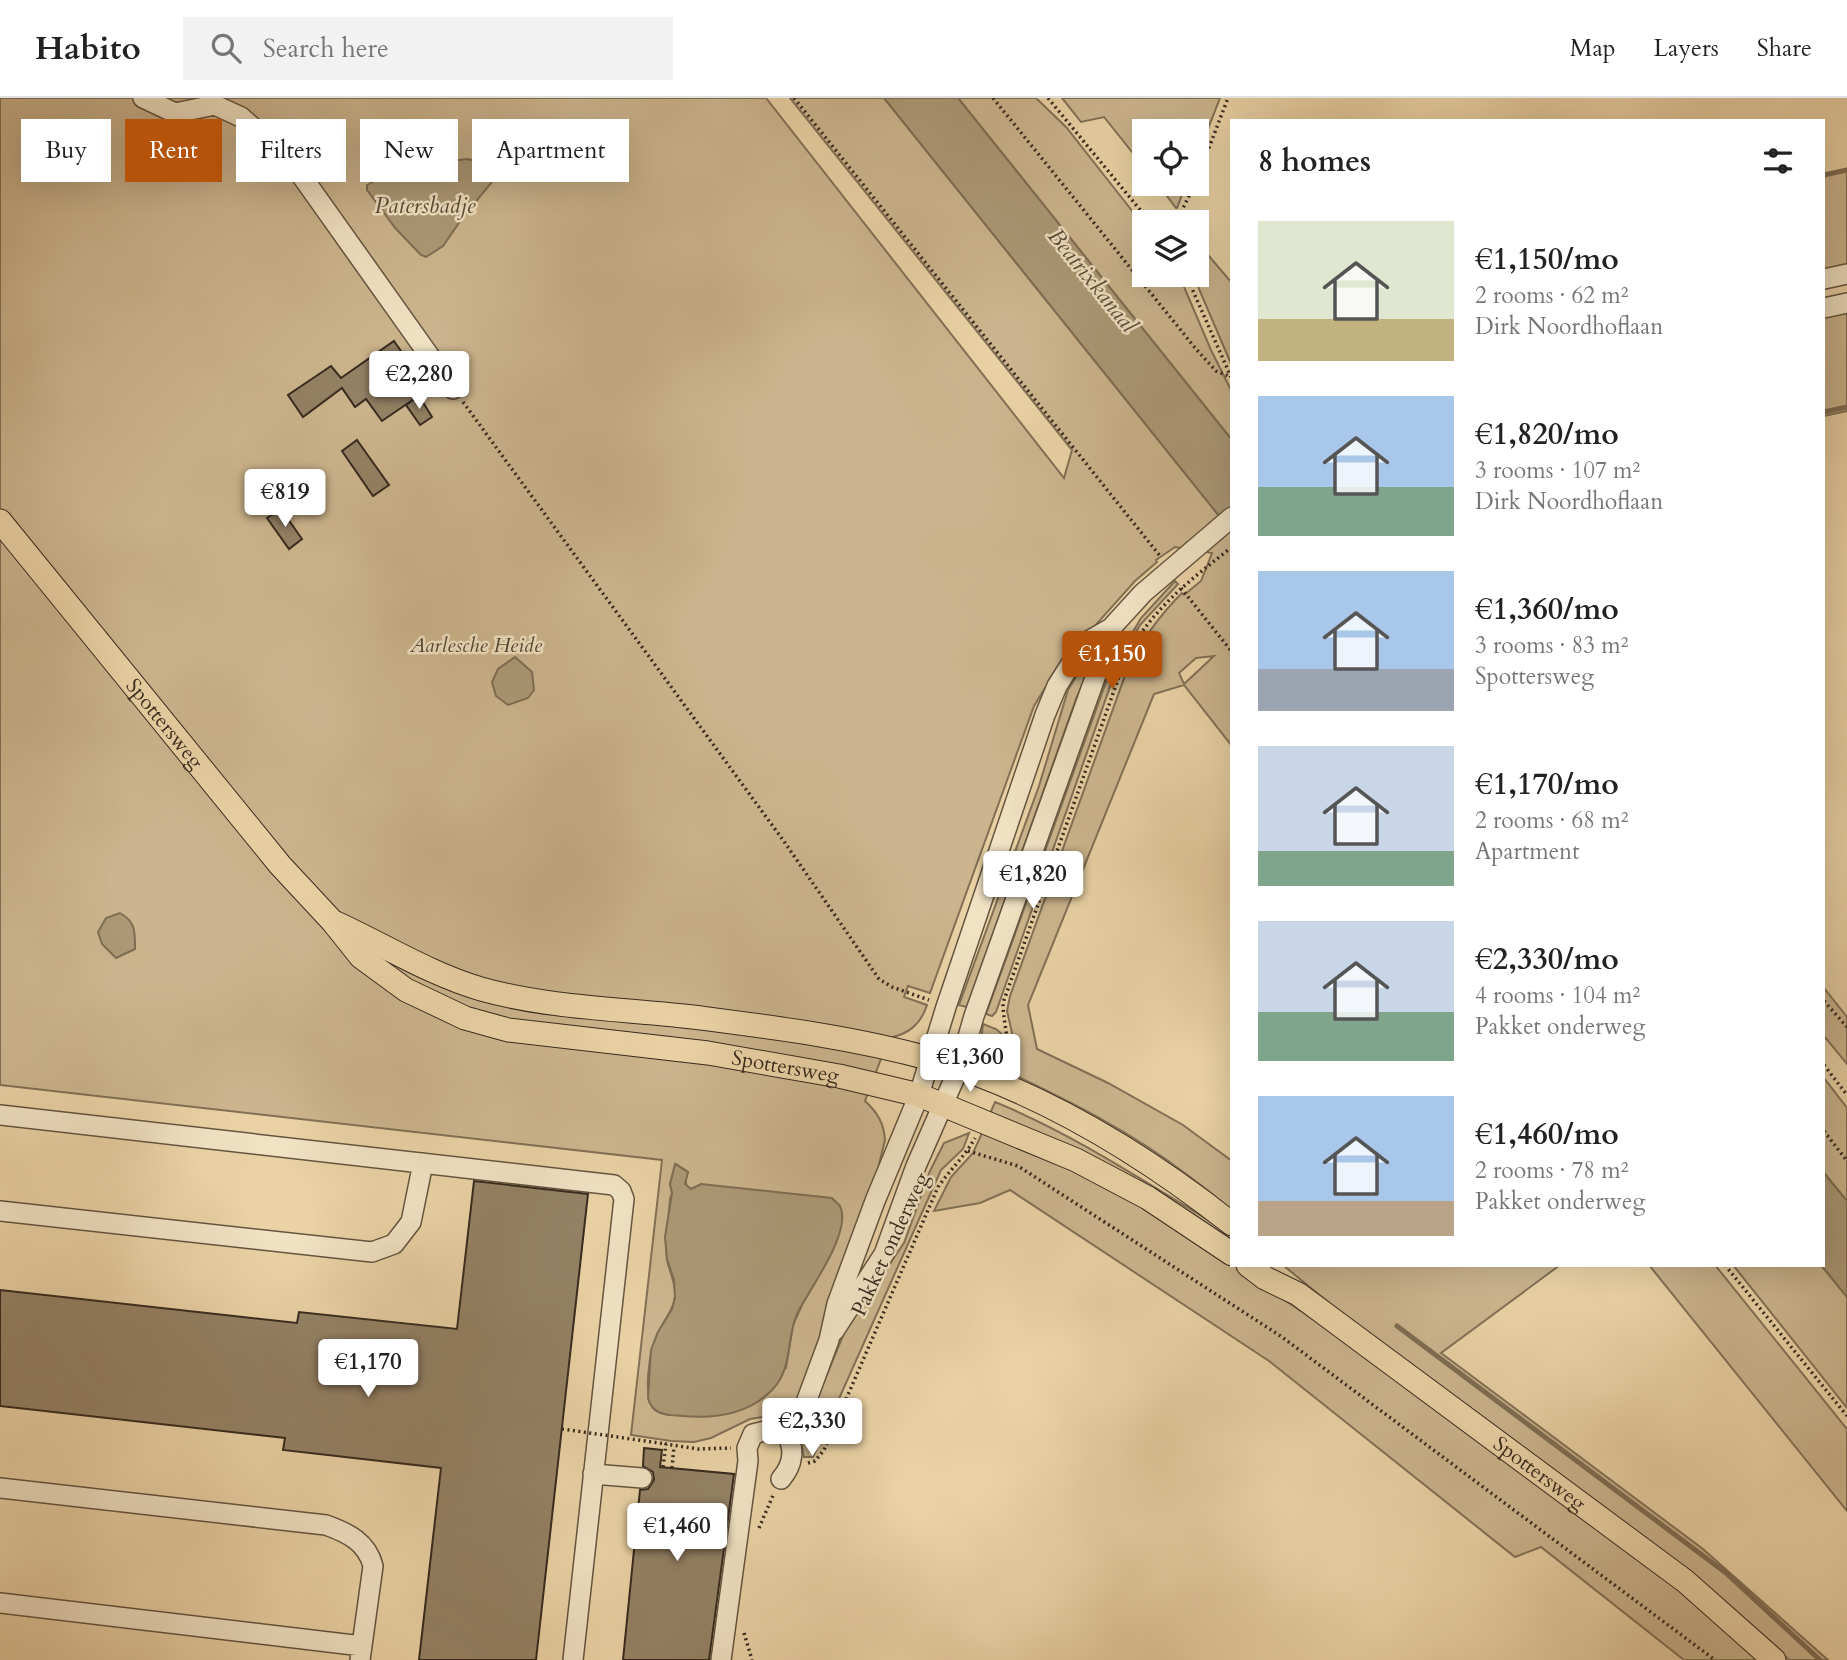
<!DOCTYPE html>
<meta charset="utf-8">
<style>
:root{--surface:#fff;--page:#f2f2f2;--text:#222;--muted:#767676;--line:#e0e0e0;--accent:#b45309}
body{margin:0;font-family:Cardo,serif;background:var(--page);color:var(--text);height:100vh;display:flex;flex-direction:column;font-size:26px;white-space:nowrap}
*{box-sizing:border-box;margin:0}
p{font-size:23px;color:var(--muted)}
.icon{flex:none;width:38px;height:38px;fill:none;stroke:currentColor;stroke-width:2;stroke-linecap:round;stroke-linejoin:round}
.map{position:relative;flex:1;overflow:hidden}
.side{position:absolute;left:1230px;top:21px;width:595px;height:1148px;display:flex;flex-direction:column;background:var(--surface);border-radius:0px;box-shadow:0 7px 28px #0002}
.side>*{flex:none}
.hud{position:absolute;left:21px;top:21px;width:665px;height:63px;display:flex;gap:14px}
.fabs{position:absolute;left:1132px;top:21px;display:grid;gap:14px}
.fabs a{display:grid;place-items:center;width:77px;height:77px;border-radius:0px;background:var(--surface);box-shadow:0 7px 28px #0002;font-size:35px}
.price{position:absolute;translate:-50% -60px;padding:0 16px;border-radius:7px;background:#fff;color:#222;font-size:23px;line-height:46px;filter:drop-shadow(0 2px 4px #0008)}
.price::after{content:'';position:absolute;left:50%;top:42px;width:21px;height:16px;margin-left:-10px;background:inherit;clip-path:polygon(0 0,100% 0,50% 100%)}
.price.current{background:var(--accent);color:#fff}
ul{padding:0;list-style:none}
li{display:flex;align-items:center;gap:21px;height:175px;padding:0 28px}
li span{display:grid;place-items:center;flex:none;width:196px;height:140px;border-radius:0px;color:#555}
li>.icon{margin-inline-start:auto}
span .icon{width:84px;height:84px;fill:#fffc;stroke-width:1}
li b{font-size:30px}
h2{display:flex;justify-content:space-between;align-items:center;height:84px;padding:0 28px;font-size:30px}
.pill{padding:0 24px;border-radius:0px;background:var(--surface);box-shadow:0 7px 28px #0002;font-size:24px;line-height:63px}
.pill.current{background:var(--accent);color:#fff}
header{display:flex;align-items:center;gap:42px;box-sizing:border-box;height:98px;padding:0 35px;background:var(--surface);border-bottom:2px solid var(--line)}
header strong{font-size:33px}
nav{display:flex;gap:38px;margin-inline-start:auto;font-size:24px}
.search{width:490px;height:63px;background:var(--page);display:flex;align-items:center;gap:18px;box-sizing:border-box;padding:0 24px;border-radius:0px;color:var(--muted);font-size:26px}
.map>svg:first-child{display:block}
</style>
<header>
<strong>Habito</strong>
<div class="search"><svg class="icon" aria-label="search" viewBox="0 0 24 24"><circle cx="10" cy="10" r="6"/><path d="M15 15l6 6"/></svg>Search here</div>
<nav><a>Map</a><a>Layers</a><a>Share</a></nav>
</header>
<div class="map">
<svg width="1847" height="1562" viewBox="0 0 1847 1562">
<rect width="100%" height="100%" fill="#ead2a5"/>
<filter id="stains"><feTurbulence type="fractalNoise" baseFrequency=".00286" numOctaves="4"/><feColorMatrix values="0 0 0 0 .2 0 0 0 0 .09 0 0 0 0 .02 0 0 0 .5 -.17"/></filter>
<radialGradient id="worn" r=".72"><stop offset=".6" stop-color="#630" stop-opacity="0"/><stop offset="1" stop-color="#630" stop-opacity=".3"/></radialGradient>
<!-- green -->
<path fill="#ccb58e" stroke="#827056" stroke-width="2" fill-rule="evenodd" d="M 0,0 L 766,0 L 1064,380 L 1072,352 L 790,0 L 884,0 L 1232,434 L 1232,648 L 1184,587 L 1154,596 L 1028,907 L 1037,951 L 1108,985 L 1183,1027 L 1232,1063 L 1232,1114 C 1218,1099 1202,1088 1186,1076 C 1131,1034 1070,1003 1008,974 L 1015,948 L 1007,913 L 1010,898 L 1127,572 C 1141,543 1159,518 1182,495 L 1184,497 L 1201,483 L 1212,455 L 1175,449 L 1156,462 L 1157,464 L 1135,483 L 1058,569 L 1034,608 L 930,895 L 908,888 L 904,899 L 927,907 C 921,926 909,936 889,940 L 865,1003 C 877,1014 884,1025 885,1042 L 871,1099 L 799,1300 L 786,1315 L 750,1321 L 711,1340 L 694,1344 L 671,1343 L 631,1337 L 662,1062 L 0,987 ZM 1214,558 L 1184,586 L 1179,575 L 1196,560 ZM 676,1066 L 688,1074 L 685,1081 L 687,1089 L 692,1091 L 802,1207 L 793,1227 L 786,1270 L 668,1317 C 663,1316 658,1315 654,1311 C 642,1297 650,1252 657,1237 C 663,1223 673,1214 675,1198 C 676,1184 669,1174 667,1161 C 665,1142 669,1120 670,1101 L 672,1095 L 670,1086 Z
M 958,0 L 1036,0 L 1066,29 L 1144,128 L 1144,177 L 1179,177 L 1211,252 L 1232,294 L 1232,342 Z
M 1062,0 L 1220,0 L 1197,59 L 1197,33 L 1144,33 L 1144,69 L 1104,19 L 1081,24 Z
M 1847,72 L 1847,171 L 1824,176 L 1824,77 Z
M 1158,86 L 1186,86 L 1177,110 L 1176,110 Z
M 1197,144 L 1232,185 L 1232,268 L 1193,177 L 1197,177 Z
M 1847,211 L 1847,313 L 1824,318 L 1824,216 Z
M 1175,483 L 1178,486 L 1140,527 L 1119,563 L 996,914 L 992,918 L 986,916 L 1110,573 L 1141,520 Z
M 1087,561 L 1092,564 L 1076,601 L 967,909 L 959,907 L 1039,688 L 1068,592 Z
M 1824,890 L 1847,919 L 1847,966 L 1824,938 Z
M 983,926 L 996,931 L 1003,937 L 1003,955 L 998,969 C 984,958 980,943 983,926 Z
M 1824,980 L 1847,1010 L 1847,1103 L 1824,1075 Z
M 995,1004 C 1078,1038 1151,1088 1228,1134 L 1232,1138 L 1232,1152 L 989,1018 Z
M 969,1035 L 963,1051 L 941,1072 L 813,1359 L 804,1359 L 800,1341 L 847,1228 L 904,1145 L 930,1073 L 944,1045 Z
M 982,1035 L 1091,1077 L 1232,1166 L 1333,1235 L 1674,1488 L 1758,1562 L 1684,1562 L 1541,1449 L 1515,1459 L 1269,1263 L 1010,1092 L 980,1105 L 934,1113 L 951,1079 L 973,1055 Z
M 1283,1167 L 1560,1167 L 1441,1255 L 1703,1451 L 1828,1562 L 1789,1562 C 1633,1415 1447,1305 1283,1167 Z
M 1649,1167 L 1715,1167 L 1847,1331 L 1847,1413 Z
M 1733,1167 L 1821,1167 L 1847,1199 L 1847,1310 Z"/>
<!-- water -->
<path fill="#ad9977" stroke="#7e6d54" stroke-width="2" d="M 884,0 L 958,0 L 1232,342 L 1232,434 Z
M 467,61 C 481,63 490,69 492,84 L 463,119 L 443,148 L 426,159 L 421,157 L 396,131 L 367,92 L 367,87 C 395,70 434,65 467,61 Z
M 515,559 L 532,574 L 534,592 L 528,600 L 508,607 L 496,598 L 492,584 L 498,571 Z
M 120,815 C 136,824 135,834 135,851 L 116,860 L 102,846 L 98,834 L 106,820 Z
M 675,1066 L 688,1074 L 685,1086 L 691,1091 L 701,1086 L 832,1100 C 833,1101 840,1108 840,1108 C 853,1134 808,1193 797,1216 C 786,1241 793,1271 772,1292 C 748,1317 715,1321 682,1318 C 668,1317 652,1317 648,1300 L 651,1252 L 658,1234 L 672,1211 L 675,1200 L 674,1182 L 667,1161 L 665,1139 L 672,1095 L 670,1086 Z
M 1824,1075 L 1847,1103 L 1847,1199 L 1821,1167 L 1824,1167 Z"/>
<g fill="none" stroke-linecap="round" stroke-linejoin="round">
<!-- stream -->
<path stroke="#7e6d54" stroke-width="5" d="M 1824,77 L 1847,72
M 1824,314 L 1847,309
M 1397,1228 L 1726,1475 L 1820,1562"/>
</g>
<!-- building -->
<path fill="#948165" stroke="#372a1f" stroke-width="2" d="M 394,243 L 412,269 L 401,276 L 417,299 L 382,323 L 366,301 L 355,309 L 342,290 L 303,319 L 288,297 L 331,268 L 341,280 Z
M 419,298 L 432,319 L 420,327 L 406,307 Z
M 357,342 L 389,387 L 373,398 L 342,353 Z
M 281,411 L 302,441 L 289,451 L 267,420 Z
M 474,1083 L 588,1096 L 536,1562 L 419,1562 L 441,1370 L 283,1352 L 285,1340 L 0,1308 L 0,1192 L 297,1225 L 299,1214 L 457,1231 Z
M 644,1350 L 662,1352 L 660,1369 L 734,1376 L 709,1562 L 623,1562 L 640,1392 L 648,1391 L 654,1382 L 653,1374 L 643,1368 Z"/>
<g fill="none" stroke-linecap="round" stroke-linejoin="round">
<defs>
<path id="minor" d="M 143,0 L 175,15 L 215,7 L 241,19 L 291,63 L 453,291
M 1824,181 L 1847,176
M 1824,210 L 1847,205
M 0,1017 L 614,1087 L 621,1093 L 624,1101 L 573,1562
M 0,1113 L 372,1154 L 394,1146 L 411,1124 L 423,1065
M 834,1233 L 884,1156 L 916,1068 L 959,970 L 974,918 L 1101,563 L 1111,530
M 785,1334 L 805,1307 L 829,1242 L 837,1206 L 848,1176 L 875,1103 L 919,997 L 946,909 L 1045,617 L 1057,588 L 1076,558 L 1090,542 L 1111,530 L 1143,495 L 1232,419
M 593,1376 L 642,1380
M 781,1381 C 793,1367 796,1350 785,1334
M 0,1390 L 326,1427 C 348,1435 367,1444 373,1468 L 360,1562
M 0,1505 L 362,1548
M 721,1562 L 748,1363 L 747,1350 L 753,1336 L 777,1330 L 785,1334"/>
<g id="major">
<path id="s1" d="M 0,423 L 280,767 L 333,824 L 361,859 L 406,892 L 465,920 L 508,932 L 708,955 L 839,978 L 919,997 L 1076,1062 L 1148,1100 L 1232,1156"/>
<path d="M 336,825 C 384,847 430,876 481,891 C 552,911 629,911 701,920 C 778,930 856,940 931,961 C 1040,993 1143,1056 1232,1126"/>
<path id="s2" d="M 1248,1167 L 1265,1180 L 1298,1196 L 1685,1483 L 1774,1562"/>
</g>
</defs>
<!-- minor casing -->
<use href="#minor" stroke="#645440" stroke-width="22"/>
<!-- major casing -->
<use href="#major" stroke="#372a1f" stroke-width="25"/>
<!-- path -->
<path stroke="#372a1f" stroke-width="3.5" stroke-dasharray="2 3.5" stroke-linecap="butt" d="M 794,0 L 1160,458
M 993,0 L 1196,251 L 1216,273 L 1231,279
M 1048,0 L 1150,124
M 1197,81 L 1228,0
M 1176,124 L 1195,86
M 1186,177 L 1231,279
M 463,304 L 783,742 L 879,881 L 892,889 L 929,902
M 1181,490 L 1232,554
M 1824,903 L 1847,929
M 1824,967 L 1847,997
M 1004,968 C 1012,945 1003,928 1003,905 L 1126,559 C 1154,509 1189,483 1232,449
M 1824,1033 L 1847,1063
M 968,1053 L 1018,1068 L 1282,1239 L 1715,1562
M 1725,1167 L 1847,1318
M 808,1365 L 815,1363 L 824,1352 L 938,1089 C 950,1072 965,1058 975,1040
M 663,1369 L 666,1346 L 698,1351 L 731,1350
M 672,1370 L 674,1348
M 759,1430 L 774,1395
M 744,1535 L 752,1562"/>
<!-- minor -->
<use href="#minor" stroke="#f1e2c4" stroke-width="19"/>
<!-- major -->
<use href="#major" stroke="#ead2a5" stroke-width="23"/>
<!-- path-bridge -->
<path stroke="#372a1f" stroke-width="3.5" stroke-dasharray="2 3.5" stroke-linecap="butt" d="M 562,1331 L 666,1346"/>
</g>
<g text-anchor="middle" stroke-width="5" stroke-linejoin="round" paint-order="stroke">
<!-- park labels -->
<g font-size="21" font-style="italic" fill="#554635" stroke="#f1e2c4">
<text x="476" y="554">Aarlesche Heide</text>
</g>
<!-- street labels -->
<g font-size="21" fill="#372a1f" stroke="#f1e2c4">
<text dy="7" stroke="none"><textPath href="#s1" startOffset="261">Spottersweg</textPath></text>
<text dy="7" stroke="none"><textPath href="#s1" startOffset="1012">Spottersweg</textPath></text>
<text transform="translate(890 1146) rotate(-65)" y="7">Pakket onderweg</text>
<text dy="7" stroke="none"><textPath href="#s2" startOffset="359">Spottersweg</textPath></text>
</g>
<!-- water labels -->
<g font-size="23" font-style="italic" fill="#5a4b39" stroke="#f1e2c4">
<text x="425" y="115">Patersbadje</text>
<text transform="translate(1093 182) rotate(51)" y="8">Beatrixkanaal</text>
</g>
</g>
<rect width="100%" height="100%" filter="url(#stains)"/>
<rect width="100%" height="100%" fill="url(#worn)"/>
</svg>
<div class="fabs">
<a><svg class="icon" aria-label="locate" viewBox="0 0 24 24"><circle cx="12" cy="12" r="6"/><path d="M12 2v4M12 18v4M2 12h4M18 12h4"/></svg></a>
<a><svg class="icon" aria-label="layers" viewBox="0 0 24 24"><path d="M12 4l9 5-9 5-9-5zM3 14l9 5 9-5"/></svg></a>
</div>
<b class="price" style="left:419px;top:313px">€2,280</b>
<b class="price" style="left:285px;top:431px">€819</b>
<b class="price current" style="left:1112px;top:593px">€1,150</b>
<b class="price" style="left:1033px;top:813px">€1,820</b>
<b class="price" style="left:970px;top:996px">€1,360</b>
<b class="price" style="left:368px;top:1301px">€1,170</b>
<b class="price" style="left:812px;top:1360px">€2,330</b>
<b class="price" style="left:677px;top:1465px">€1,460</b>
<div class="hud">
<a class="pill">Buy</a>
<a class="pill current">Rent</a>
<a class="pill">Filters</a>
<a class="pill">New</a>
<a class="pill">Apartment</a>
</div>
<section class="side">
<h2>8 homes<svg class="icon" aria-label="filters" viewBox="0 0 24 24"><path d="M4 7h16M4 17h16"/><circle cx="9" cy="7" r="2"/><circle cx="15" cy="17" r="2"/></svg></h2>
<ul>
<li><span style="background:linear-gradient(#dfe7d0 70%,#c2b280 0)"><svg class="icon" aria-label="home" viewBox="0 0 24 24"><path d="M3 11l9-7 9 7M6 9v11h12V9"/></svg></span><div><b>€1,150/mo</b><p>2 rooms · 62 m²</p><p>Dirk Noordhoflaan</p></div></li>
<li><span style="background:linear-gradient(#a9c7e8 65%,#7fa58c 0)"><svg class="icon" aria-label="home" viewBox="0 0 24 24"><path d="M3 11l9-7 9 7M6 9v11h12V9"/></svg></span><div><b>€1,820/mo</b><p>3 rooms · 107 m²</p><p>Dirk Noordhoflaan</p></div></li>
<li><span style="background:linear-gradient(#a9c7e8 70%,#9aa5b1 0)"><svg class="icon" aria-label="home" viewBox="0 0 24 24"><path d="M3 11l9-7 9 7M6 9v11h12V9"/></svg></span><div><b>€1,360/mo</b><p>3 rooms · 83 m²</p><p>Spottersweg</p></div></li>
<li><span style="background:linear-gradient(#c9d6e8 75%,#7fa58c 0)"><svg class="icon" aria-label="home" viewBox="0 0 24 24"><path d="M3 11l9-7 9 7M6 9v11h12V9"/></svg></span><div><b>€1,170/mo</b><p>2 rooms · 68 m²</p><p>Apartment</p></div></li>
<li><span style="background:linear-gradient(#c9d6e8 65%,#7fa58c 0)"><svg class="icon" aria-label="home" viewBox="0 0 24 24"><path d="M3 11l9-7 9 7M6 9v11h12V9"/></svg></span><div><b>€2,330/mo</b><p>4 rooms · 104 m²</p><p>Pakket onderweg</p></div></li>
<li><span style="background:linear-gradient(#a9c7e8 75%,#b9a48a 0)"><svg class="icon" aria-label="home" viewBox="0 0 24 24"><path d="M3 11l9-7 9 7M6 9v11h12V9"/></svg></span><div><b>€1,460/mo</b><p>2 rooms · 78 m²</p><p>Pakket onderweg</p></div></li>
</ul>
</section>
</div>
